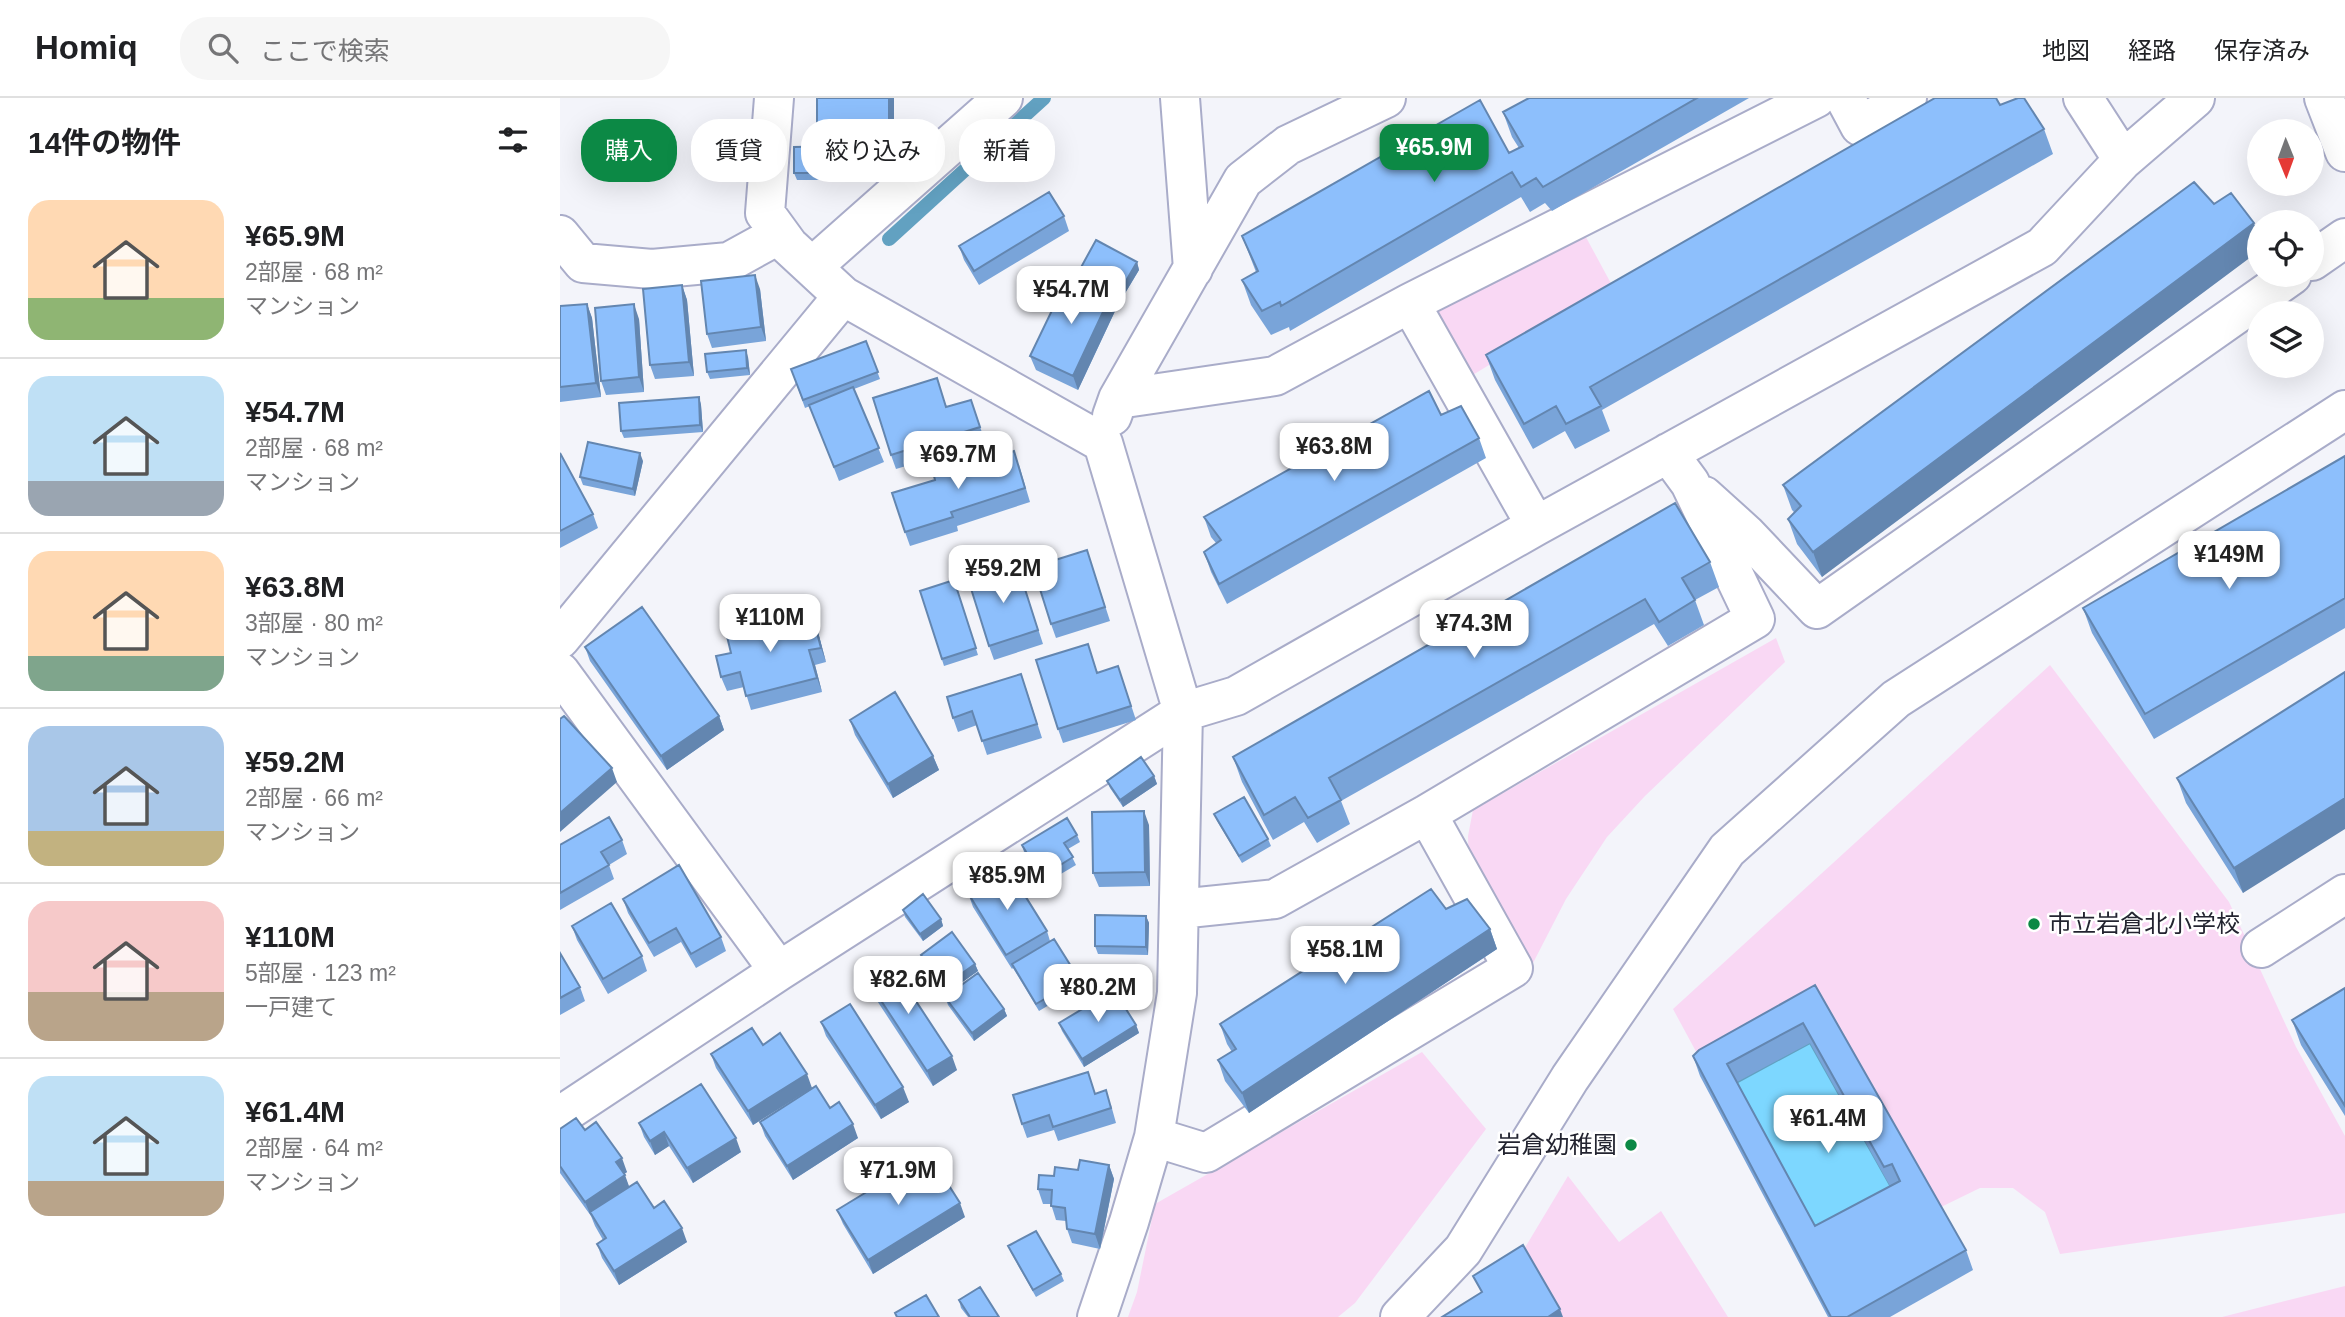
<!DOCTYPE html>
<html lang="ja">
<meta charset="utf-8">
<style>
:root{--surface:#fff;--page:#f6f6f6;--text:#202124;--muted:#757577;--line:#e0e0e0;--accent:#0c8945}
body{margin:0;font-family:Helvetica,"Noto Sans JP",sans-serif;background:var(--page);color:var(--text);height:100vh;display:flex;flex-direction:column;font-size:26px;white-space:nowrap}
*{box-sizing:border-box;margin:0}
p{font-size:23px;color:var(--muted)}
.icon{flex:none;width:38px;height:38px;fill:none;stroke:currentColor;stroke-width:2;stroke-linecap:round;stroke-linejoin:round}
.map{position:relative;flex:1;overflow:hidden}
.sheet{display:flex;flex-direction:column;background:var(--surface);width:560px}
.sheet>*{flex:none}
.banner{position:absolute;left:21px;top:21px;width:665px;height:63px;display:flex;gap:14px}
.needle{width:46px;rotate:179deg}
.controls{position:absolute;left:1687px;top:21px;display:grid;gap:14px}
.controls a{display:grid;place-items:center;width:77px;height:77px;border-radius:50%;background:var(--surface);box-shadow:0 7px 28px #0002;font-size:35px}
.price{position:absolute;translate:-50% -60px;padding:0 16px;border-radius:14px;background:#fff;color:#222;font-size:23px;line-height:46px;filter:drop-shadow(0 2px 4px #0008)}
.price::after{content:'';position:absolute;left:50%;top:42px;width:21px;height:16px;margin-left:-10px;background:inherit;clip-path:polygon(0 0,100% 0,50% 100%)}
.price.on{background:var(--accent);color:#fff}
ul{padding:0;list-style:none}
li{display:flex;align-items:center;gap:21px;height:175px;padding:0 28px}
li+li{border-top:2px solid var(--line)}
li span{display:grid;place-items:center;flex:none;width:196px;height:140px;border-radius:21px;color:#555}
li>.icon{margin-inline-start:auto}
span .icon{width:84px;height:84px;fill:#fffc;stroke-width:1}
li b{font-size:30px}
h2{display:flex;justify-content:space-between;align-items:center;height:84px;padding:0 28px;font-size:30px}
.pill{padding:0 24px;border-radius:28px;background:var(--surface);box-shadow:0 7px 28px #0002;font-size:24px;line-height:63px}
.pill.on{background:var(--accent);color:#fff}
header{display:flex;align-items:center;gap:42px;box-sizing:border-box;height:98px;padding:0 35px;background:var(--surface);border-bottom:2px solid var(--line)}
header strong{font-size:33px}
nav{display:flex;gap:38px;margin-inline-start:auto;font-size:24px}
.search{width:490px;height:63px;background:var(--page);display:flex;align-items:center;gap:18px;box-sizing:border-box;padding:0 24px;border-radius:28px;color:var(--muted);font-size:26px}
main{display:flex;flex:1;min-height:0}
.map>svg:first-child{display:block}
</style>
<header>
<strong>Homiq</strong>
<div class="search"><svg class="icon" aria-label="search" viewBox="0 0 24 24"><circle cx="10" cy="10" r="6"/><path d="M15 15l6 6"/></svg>ここで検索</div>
<nav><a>地図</a><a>経路</a><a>保存済み</a></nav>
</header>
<main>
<section class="sheet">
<h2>14件の物件<svg class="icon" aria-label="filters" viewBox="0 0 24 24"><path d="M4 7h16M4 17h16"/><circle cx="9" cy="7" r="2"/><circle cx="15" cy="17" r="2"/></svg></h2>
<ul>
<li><span style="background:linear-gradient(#ffd9b3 70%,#8fb573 0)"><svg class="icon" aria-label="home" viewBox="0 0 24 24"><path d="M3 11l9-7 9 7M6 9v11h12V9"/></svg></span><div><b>¥65.9M</b><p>2部屋 · 68 m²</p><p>マンション</p></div></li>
<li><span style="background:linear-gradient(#bfe0f5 75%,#9aa5b1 0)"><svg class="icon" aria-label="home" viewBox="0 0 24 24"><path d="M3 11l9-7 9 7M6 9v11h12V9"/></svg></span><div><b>¥54.7M</b><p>2部屋 · 68 m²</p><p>マンション</p></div></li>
<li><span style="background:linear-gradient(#ffd9b3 75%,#7fa58c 0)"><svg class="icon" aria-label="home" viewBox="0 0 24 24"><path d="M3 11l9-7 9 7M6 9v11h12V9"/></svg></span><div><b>¥63.8M</b><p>3部屋 · 80 m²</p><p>マンション</p></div></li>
<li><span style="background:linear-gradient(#a9c7e8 75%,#c2b280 0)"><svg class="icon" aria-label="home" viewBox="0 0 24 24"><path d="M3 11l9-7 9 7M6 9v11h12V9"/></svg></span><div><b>¥59.2M</b><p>2部屋 · 66 m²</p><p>マンション</p></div></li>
<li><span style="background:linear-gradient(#f6c9c9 65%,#b9a48a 0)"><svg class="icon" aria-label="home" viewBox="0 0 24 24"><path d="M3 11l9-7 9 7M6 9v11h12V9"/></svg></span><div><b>¥110M</b><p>5部屋 · 123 m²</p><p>一戸建て</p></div></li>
<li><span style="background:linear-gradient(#bfe0f5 75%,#b9a48a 0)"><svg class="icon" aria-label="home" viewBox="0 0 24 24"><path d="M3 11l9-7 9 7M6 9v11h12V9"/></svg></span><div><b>¥61.4M</b><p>2部屋 · 64 m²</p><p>マンション</p></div></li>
</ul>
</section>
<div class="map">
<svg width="1785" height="1219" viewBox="0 0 1785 1219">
<rect width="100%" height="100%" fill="#f3f4fa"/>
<!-- green -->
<path fill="#f9d8f4" d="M 1021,130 L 1054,191 L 911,278 L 872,210 Z
M 1216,540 L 1225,564 L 1085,698 L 1047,739 L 1006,801 L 973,865 L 909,776 L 908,738 L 913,712 Z
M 1490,567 L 1669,804 L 1736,949 L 1785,1038 L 1785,1115 L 1500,1156 L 1485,1114 L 1453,1090 L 1420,1090 L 1377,1111 L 1262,907 L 1146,972 L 1113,911 Z
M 862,954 L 926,1031 L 795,1205 L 778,1219 L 568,1219 L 577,1194 L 595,1106 Z
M 1008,1078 L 1059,1144 L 1101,1113 L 1168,1219 L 1001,1219 L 945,1183 Z
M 1785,1188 L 1785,1219 L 1662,1219 Z"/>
<!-- water -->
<path fill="#7dd7ff" stroke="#62a1c1" stroke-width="2" d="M 1250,945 L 1331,1089 L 1263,1148 L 1174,986 Z"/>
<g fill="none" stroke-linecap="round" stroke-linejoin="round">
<!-- stream -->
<path stroke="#62a1c1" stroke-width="14" d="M 329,141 L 484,0"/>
<defs>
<path id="minor" d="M 214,0 L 205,115 L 229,148 L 283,198 L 543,345 L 623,614 L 617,895 L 594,1039 L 569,1124 L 537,1219
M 620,0 L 633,171
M 1285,0 L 1300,28 L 1347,0
M 1523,0 L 1563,62
M 1764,0 L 1785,54
M 0,137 L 23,165 L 92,171 L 169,164 L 220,136
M 1752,163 L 1785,140
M 252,169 L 443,0
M 850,205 L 976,428
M 558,301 L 715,278 L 850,205 L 1256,0
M 552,318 L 558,301 L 683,82 L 728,47 L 826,0
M 1144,398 L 1186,436 L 1257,511 L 1732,177
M 0,541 L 283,198
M 0,574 L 219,873
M 619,811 L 715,801 L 867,716 L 1195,521 L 1130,385 L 1108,355
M 1701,850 L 1785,796
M 0,1018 L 219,873 L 623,614 L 676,598 L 976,428 L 1482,149 L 1563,62 L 1635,0
M 594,1039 L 646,1055 L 953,870 L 867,716
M 840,1219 L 903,1152 L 1010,980 L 1167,752 L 1336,601 L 1785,312"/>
</defs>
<!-- minor casing -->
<use href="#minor" stroke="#a9acc9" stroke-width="42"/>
<!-- minor -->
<use href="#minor" stroke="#fff" stroke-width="38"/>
</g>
<!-- wall -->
<path fill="#79a4d9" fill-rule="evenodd" d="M 257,0 L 334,0 L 334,39 L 262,39 L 257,25 Z
M 969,0 L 1189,0 L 992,113 L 985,105 L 970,114 L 961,99 L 730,233 L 729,229 L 711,237 L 691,207 L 682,182 L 696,174 L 682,138 L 949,55 L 959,50 L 952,39 L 943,14 Z
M 1440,7 L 1484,31 L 1493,56 L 1042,312 L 1050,333 L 1015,351 L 1005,333 L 973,351 L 935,282 L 926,257 Z
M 284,55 L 285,82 L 237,82 L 234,75 Z
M 1654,106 L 1262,479 L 1237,446 L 1228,421 L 1235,415 L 1232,412 L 1223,387 Z
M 504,118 L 509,133 L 419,187 L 404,162 L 399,148 Z
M 577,164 L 579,172 L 561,202 L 521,180 L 519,173 Z
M 122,187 L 127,202 L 134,278 L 95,281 L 90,267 Z
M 200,191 L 206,243 L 152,250 L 147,236 Z
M 551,197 L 556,211 L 518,292 L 476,272 L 470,258 Z
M 27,206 L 32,220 L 41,299 L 0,304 L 0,208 Z
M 79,221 L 84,294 L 46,297 L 41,283 Z
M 306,243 L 320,281 L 294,291 L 324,364 L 279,383 L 250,308 L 245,310 L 231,271 Z
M 188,259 L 190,277 L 150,281 L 147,274 Z
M 139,299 L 141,307 L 143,334 L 64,340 L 61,333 Z
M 416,316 L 425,344 L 336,371 L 331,357 Z
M 881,317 L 919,340 L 926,360 L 667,506 L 651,474 L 644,454 L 656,445 L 651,439 L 644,419 Z
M 0,355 L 33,416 L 38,430 L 0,450 Z
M 1785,358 L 1785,530 L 1594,641 L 1532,535 L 1523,510 Z
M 83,363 L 75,398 L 23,387 L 20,379 Z
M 459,367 L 470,404 L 397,428 L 398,433 L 350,448 L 345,434 Z
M 527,452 L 550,523 L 496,540 L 491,526 Z
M 1150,464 L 1159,489 L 1135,502 L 1144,527 L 1108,548 L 1094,526 L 781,703 L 790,726 L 757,745 L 744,724 L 713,742 L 682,684 L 673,659 Z
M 457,466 L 483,546 L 434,562 L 429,548 Z
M 394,482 L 418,557 L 384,568 L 360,493 Z
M 253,520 L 258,534 L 266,564 L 255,567 L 262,594 L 191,612 L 184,589 L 167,593 L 161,579 L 171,555 L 214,529 Z
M 25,549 L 159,618 L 164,632 L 107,672 L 30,563 Z
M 538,574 L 563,583 L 576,622 L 503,645 L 498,631 Z
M 1785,574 L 1683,795 L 1626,705 L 1617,680 Z
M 466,590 L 482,640 L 427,657 L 417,627 L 398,634 L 393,620 Z
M 290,622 L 373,658 L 379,672 L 333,700 L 295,637 Z
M 594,678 L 597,686 L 563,709 L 550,690 L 547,683 Z
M 654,716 L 708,741 L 711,748 L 682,765 L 657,723 Z
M 589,727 L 590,788 L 539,789 L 533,775 Z
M 517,737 L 520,744 L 508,751 L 516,767 L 484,786 L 464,754 L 462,747 Z
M 62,742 L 67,756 L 49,767 L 54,781 L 0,812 L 0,747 Z
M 408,795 L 487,833 L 490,843 L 519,881 L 521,888 L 479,913 L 453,870 L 452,871 L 413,809 Z
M 63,801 L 161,839 L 166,853 L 136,870 L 121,844 L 94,859 L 68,815 Z
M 886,811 L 930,831 L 937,851 L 689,1015 L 665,983 L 658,962 L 672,954 L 667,946 L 660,926 Z
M 343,812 L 381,821 L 383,828 L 363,843 L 345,819 Z
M 586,818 L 589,825 L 588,857 L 538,856 L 535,848 Z
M 12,828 L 82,858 L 87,873 L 48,896 L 17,842 Z
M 0,855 L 20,889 L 25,903 L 0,917 Z
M 361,857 L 415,866 L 418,873 L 387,895 L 364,865 Z
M 305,878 L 397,972 L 373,988 L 310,892 Z
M 1255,887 L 1406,1152 L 1413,1172 L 1330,1219 L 1268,1219 L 1140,978 L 1133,958 ZM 1250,945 L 1330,1088 L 1255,1128 L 1177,984 Z
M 1785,890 L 1785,1018 L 1741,947 L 1732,922 Z
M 385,899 L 444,911 L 447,918 L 414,943 L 388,907 Z
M 261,924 L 349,1004 L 321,1021 L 266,938 Z
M 499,925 L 576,927 L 579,935 L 524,969 L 502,933 Z
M 203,947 L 252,990 L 193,1027 L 156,970 L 151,956 Z
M 536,996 L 551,1007 L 556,1025 L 498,1043 L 494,1032 L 467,1040 L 462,1026 Z
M 270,1010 L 298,1040 L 233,1082 L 205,1038 L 200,1024 Z
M 79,1025 L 181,1054 L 133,1085 L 109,1048 L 95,1057 L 84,1039 Z
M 0,1031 L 25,1032 L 67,1074 L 64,1076 L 69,1089 L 94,1110 L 127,1144 L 59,1187 L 42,1160 L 37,1146 L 43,1142 L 35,1128 L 31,1118 L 0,1075 Z
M 549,1067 L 554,1081 L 540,1151 L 512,1145 L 507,1131 L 506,1123 L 496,1122 L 491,1106 L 483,1106 L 478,1091 L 494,1078 L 518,1072 Z
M 277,1112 L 405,1119 L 313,1176 L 283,1126 Z
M 448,1148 L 501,1176 L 504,1183 L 476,1199 L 451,1155 Z
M 399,1202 L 439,1219 L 408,1219 L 401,1210 Z"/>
<!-- shaded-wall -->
<path fill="#6386b0" d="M 329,0 L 334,0 L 334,39 L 329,25 Z
M 281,48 L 284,55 L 285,82 L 282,75 Z
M 1694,125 L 1699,140 L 1699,153 L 1262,479 L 1253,454 Z
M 577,164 L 579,172 L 561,202 L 559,195 Z
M 195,177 L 200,191 L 206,243 L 201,229 Z
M 122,187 L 127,202 L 134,278 L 129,264 Z
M 551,197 L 556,211 L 518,292 L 513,278 Z
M 27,206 L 32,220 L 41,299 L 36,285 Z
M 74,206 L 79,221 L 84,294 L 79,279 Z
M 186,252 L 188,259 L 190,277 L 187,270 Z
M 139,299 L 141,307 L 143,334 L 140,327 Z
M 80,355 L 83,363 L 75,398 L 73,391 Z
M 253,520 L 258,534 L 266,564 L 261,550 Z
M 249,552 L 255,567 L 262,594 L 257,580 Z
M 159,618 L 164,632 L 107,672 L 101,658 Z
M 373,658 L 379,672 L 333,700 L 328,686 Z
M 52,670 L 57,684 L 0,734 L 0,715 Z
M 594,678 L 597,686 L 563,709 L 560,702 Z
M 1785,700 L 1785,731 L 1683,795 L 1674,770 Z
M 584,713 L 589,727 L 590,788 L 585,774 Z
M 586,818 L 589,825 L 588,857 L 586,849 Z
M 381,821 L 383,828 L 363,843 L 360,836 Z
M 930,831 L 937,851 L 689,1015 L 682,995 Z
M 415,866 L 418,873 L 387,895 L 384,888 Z
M 444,911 L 447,918 L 414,943 L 412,935 Z
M 576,927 L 579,935 L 524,969 L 522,961 Z
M 392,958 L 397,972 L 373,988 L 367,973 Z
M 247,976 L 252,990 L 193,1027 L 188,1013 Z
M 343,989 L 349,1004 L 321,1021 L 315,1007 Z
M 293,1026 L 298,1040 L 233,1082 L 227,1068 Z
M 104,1034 L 109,1048 L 95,1057 L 90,1043 Z
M 176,1040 L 181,1054 L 133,1085 L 127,1070 Z
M 62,1060 L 67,1074 L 61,1078 L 56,1064 Z
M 549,1067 L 554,1081 L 540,1151 L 535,1136 Z
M 65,1077 L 70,1091 L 30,1114 L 31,1118 L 25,1104 Z
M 400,1105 L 405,1119 L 313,1176 L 308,1162 Z
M 122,1130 L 127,1144 L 59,1187 L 54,1173 Z
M 1000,1211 L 1003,1219 L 988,1219 Z"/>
<!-- building -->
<path fill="#8dbffc" stroke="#6386b0" stroke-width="2" fill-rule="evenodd" d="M 257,0 L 329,0 L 329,25 L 257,25 Z
M 969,0 L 1137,0 L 983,89 L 976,80 L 961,89 L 952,74 L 721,208 L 720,204 L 702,213 L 682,182 L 698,173 L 682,138 L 920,2 L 949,55 L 963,48 L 943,14 Z
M 1375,0 L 1436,0 L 1440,7 L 1458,0 L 1464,0 L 1484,31 L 1030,289 L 1041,308 L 1006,326 L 996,308 L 964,326 L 926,257 Z
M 281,48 L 282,75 L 234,75 L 234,49 Z
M 1634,84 L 1654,106 L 1671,95 L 1694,125 L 1253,454 L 1228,421 L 1241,408 L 1223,387 Z
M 489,94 L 504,118 L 414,173 L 399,148 Z
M 536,142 L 577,164 L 559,195 L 519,173 Z
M 195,177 L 201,229 L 147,236 L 141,183 Z
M 509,177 L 551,197 L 513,278 L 470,258 Z
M 122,187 L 129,264 L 90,267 L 83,191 Z
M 27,206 L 36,285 L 0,289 L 0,208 Z
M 74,206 L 79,279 L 41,283 L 35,210 Z
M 306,243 L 318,274 L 243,302 L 231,271 Z
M 186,252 L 187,270 L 147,274 L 145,256 Z
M 377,280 L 386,309 L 411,302 L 420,329 L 331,357 L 313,300 Z
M 293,289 L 319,350 L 274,369 L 249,307 Z
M 869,293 L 881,317 L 901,308 L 919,340 L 659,486 L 644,454 L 661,442 L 644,419 Z
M 139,299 L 140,327 L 61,333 L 59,305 Z
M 28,344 L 80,355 L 73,391 L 20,379 Z
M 454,353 L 465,390 L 391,414 L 393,419 L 345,434 L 332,395 L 375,382 L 374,378 Z
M 0,355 L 33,416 L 0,433 Z
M 1785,358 L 1785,500 L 1585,616 L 1523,510 Z
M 1115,405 L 1150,464 L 1122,480 L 1135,502 L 1099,524 L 1085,501 L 769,680 L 781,702 L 748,720 L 735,699 L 704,717 L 673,659 Z
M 527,452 L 545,509 L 491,526 L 473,469 Z
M 457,466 L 478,532 L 429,548 L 408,481 Z
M 394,482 L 416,550 L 382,561 L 360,493 Z
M 82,509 L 159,618 L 101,658 L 25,549 Z
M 210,518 L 213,529 L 253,520 L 261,550 L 249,552 L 257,580 L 186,598 L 180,574 L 161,579 L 156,558 L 171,555 L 165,530 Z
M 528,546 L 537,575 L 558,568 L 571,608 L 498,631 L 476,562 Z
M 1785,574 L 1785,700 L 1674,770 L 1617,680 Z
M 461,576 L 477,626 L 422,643 L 412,613 L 393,620 L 387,599 Z
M 335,594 L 373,658 L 328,686 L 290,622 Z
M 4,618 L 52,670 L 0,715 L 0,621 Z
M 581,659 L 594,678 L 560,702 L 547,683 Z
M 684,699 L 708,741 L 679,758 L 654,716 Z
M 584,713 L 585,774 L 533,775 L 532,714 Z
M 49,719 L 62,742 L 41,754 L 49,767 L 0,795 L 0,747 Z
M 507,720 L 517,737 L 504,745 L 513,759 L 481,779 L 462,747 Z
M 119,767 L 161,839 L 131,856 L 116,830 L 89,845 L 63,801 Z
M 449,772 L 487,833 L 446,857 L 408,795 Z
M 871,791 L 886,811 L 907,801 L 930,831 L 682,995 L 658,962 L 676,951 L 660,926 Z
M 363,796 L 381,821 L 360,836 L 343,812 Z
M 51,805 L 82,858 L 43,881 L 12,828 Z
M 535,817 L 586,818 L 586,849 L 535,848 Z
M 392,834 L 415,866 L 384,888 L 361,857 Z
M 494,841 L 519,881 L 476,906 L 452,866 Z
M 0,855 L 20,889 L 0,900 Z
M 329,862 L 392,958 L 367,973 L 305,878 Z
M 418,875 L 444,911 L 412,935 L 385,899 Z
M 1255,887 L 1406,1152 L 1287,1219 L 1271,1219 L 1133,958 L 1139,952 ZM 1243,925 L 1324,1069 L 1332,1066 L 1340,1083 L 1255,1128 L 1167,966 Z
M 1785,890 L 1785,1008 L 1732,922 Z
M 554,892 L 576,927 L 522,961 L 499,925 Z
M 290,906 L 343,989 L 315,1007 L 261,924 Z
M 192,930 L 203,947 L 220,935 L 247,976 L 188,1013 L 151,956 Z
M 528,974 L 535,996 L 546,992 L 551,1010 L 493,1029 L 489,1017 L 462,1026 L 453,997 Z
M 141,986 L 176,1040 L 127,1070 L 104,1034 L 90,1043 L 79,1025 Z
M 256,988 L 270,1010 L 279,1004 L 293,1026 L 227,1068 L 200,1024 Z
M 16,1020 L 25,1032 L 36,1024 L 62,1060 L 56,1064 L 65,1077 L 25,1104 L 0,1068 L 0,1031 Z
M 369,1056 L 400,1105 L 308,1162 L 277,1112 Z
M 520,1062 L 549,1067 L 535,1136 L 507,1131 L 505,1110 L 491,1108 L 492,1092 L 478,1091 L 479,1077 L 494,1078 L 495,1069 L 518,1072 Z
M 77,1084 L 94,1110 L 104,1103 L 122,1130 L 54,1173 L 37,1146 L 46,1140 L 30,1114 Z
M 476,1133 L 501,1176 L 473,1192 L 448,1148 Z
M 963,1147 L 1000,1211 L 988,1219 L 882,1219 L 922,1194 L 913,1178 Z
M 420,1189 L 439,1219 L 410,1219 L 399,1202 Z
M 366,1197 L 379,1219 L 337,1219 L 335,1215 Z"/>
<!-- markers -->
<g fill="#0c8945" stroke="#fff" stroke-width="2.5">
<circle cx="1474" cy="826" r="7"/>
<circle cx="1071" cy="1047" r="7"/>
</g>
<g text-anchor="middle" stroke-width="5" stroke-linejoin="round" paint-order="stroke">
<!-- poi labels -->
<g font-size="24" fill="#232430" stroke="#fff" text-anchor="start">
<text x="1488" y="834">市立岩倉北小学校</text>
<text x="1057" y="1055" text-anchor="end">岩倉幼稚園</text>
</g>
</g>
</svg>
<div class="controls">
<a><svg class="needle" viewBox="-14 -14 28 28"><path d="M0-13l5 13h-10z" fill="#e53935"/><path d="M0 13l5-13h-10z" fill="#757577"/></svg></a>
<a><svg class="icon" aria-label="locate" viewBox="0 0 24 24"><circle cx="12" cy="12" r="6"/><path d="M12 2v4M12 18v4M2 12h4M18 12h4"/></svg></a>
<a><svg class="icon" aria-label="layers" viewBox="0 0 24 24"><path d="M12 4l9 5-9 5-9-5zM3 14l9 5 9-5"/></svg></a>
</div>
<b class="price on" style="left:874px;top:86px">¥65.9M</b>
<b class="price" style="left:511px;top:228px">¥54.7M</b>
<b class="price" style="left:774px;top:385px">¥63.8M</b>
<b class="price" style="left:398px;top:393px">¥69.7M</b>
<b class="price" style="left:1669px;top:493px">¥149M</b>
<b class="price" style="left:443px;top:507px">¥59.2M</b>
<b class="price" style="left:210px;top:556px">¥110M</b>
<b class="price" style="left:914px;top:562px">¥74.3M</b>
<b class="price" style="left:447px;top:814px">¥85.9M</b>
<b class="price" style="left:785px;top:888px">¥58.1M</b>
<b class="price" style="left:348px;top:918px">¥82.6M</b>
<b class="price" style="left:538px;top:926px">¥80.2M</b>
<b class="price" style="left:1268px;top:1057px">¥61.4M</b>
<b class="price" style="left:338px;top:1109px">¥71.9M</b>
<div class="banner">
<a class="pill on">購入</a>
<a class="pill">賃貸</a>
<a class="pill">絞り込み</a>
<a class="pill">新着</a>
</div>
</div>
</main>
